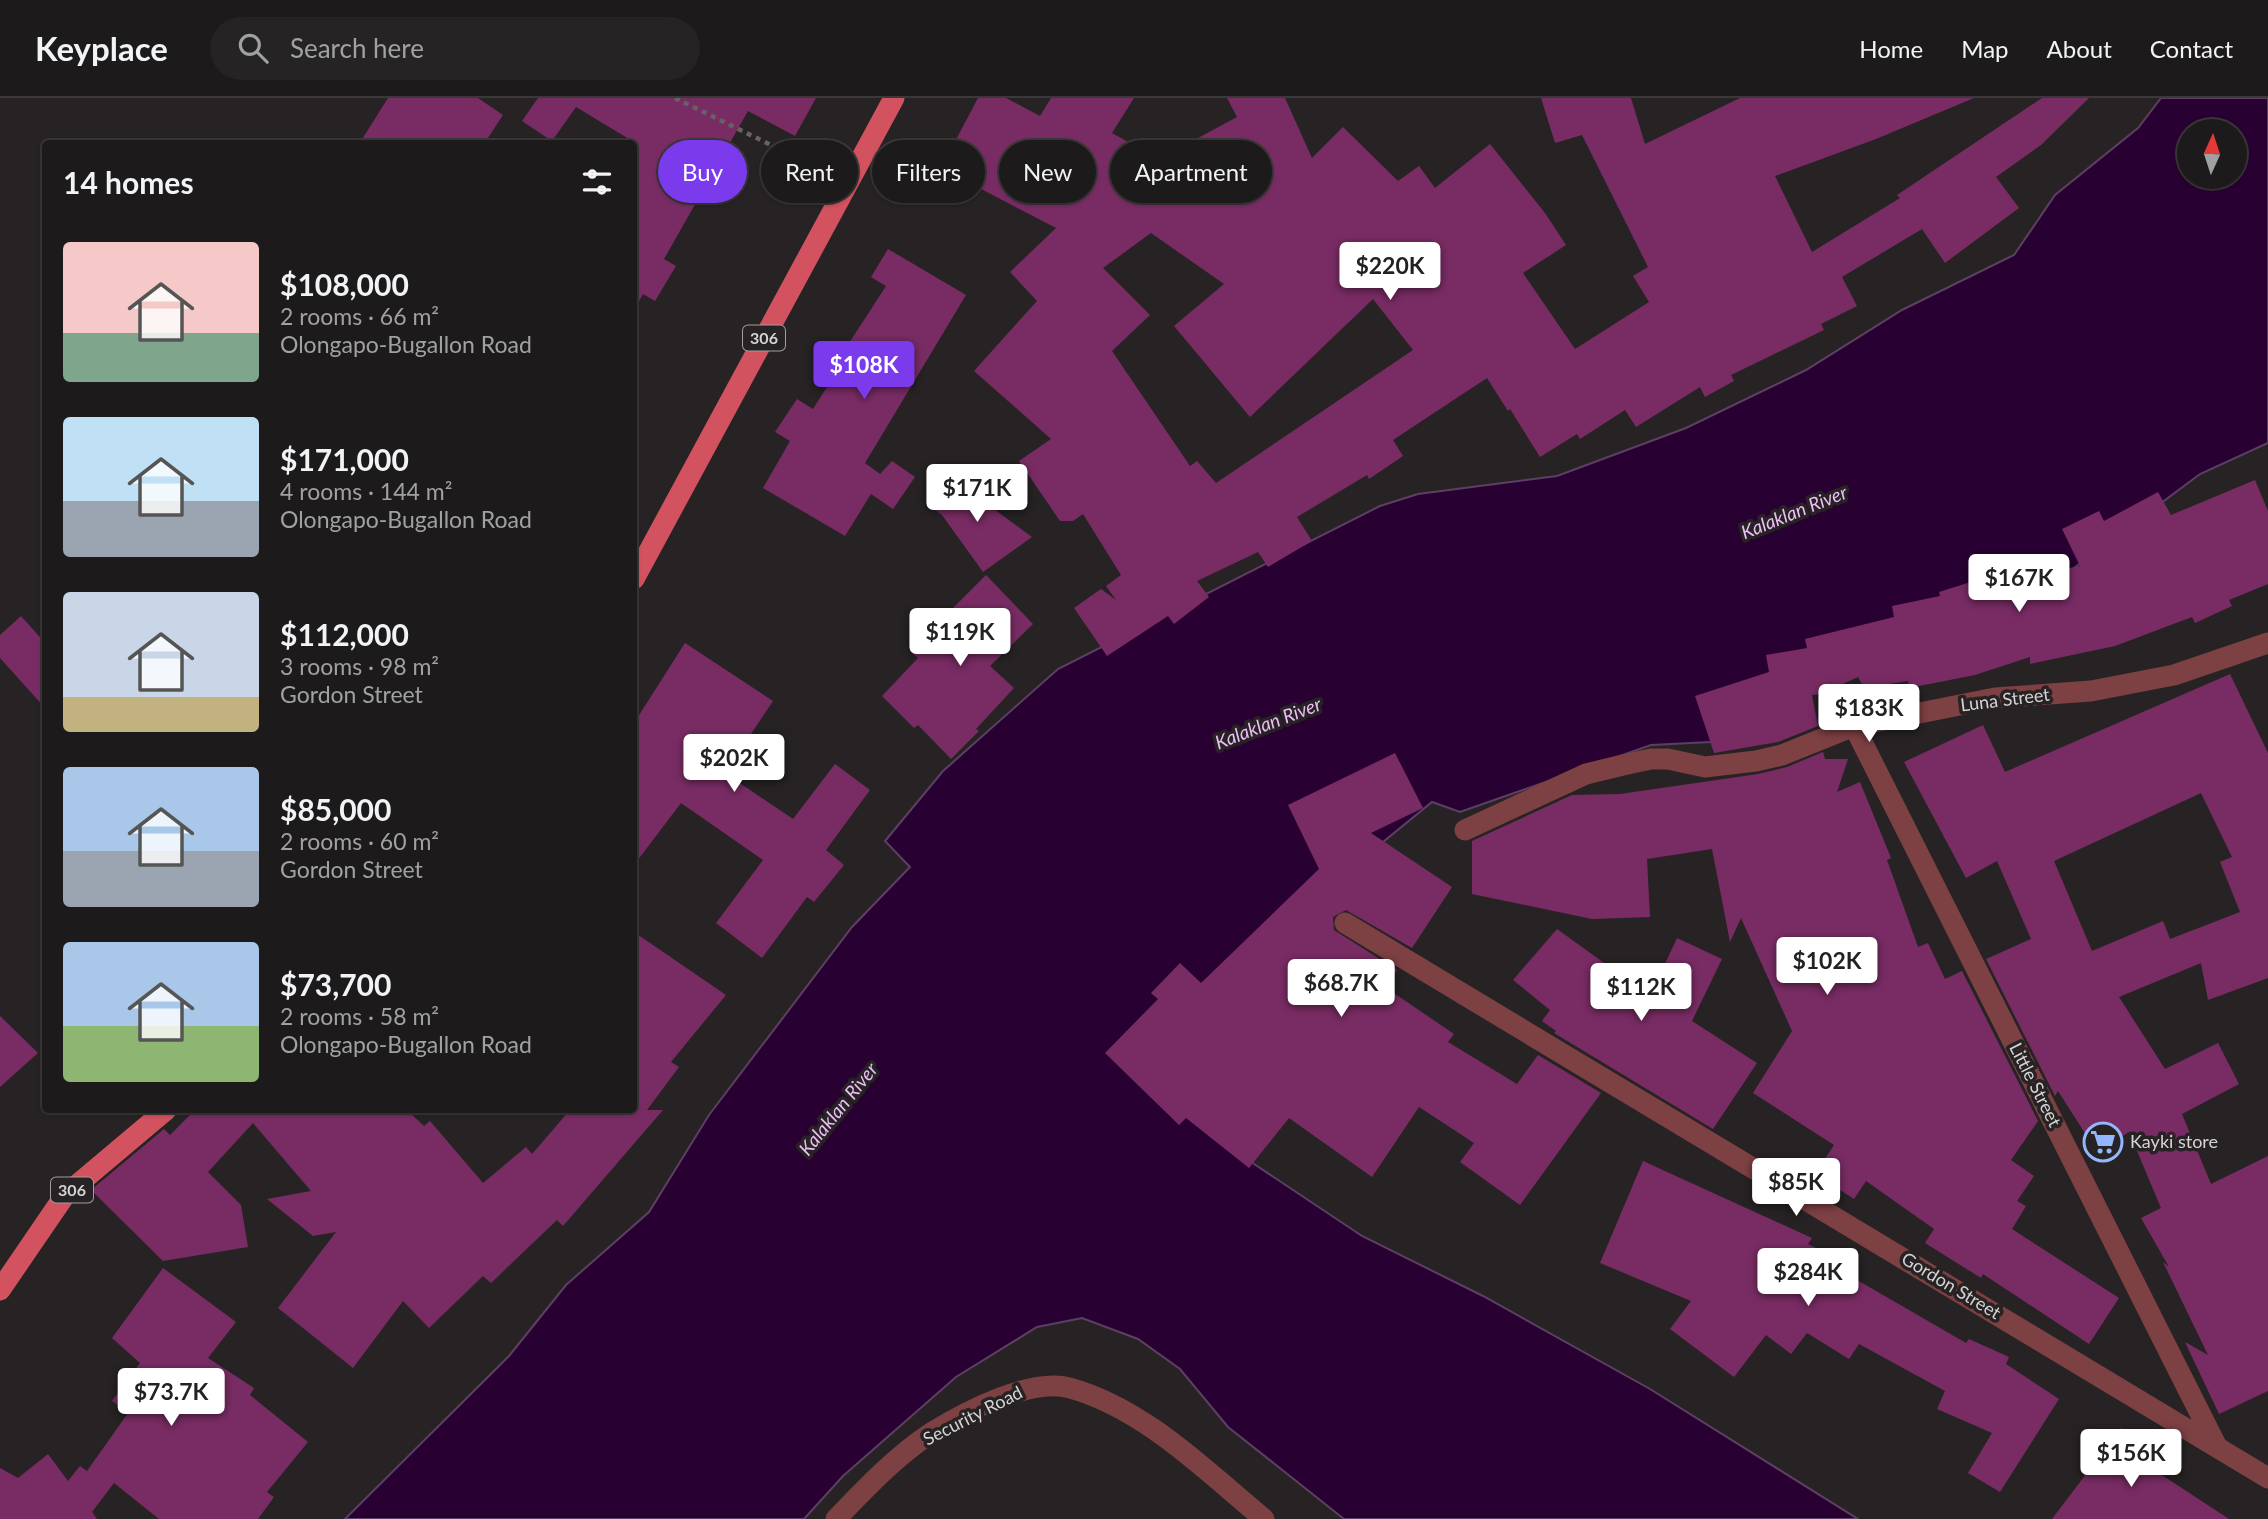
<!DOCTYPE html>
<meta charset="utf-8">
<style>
:root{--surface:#1d1a1b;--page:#252324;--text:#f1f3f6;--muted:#a0a1a3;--line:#3b383a;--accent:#7c3aed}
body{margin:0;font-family:Lato,sans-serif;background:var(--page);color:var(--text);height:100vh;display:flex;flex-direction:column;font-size:26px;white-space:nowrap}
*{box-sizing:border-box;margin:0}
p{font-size:23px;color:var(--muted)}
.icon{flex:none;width:38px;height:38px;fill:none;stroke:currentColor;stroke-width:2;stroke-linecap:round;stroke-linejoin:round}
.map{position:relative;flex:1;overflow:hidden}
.sheet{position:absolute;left:42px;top:42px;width:595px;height:973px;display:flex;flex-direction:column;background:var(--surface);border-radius:7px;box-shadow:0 2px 5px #0004,0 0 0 2px var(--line)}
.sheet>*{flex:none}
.guide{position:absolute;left:658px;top:42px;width:665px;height:63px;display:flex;gap:14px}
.needle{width:46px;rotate:3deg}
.fabs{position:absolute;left:2177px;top:21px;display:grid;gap:14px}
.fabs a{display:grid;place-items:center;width:70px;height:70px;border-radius:50%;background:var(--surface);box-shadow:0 2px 5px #0004,0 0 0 2px var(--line);font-size:35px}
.price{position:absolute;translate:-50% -60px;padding:0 16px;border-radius:7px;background:#fff;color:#222;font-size:23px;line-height:46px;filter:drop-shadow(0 2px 4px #0008)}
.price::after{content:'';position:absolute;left:50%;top:42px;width:21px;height:16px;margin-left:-10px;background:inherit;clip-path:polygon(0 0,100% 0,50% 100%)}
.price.on{background:var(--accent);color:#fff}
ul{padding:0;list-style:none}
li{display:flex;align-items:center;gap:21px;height:175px;padding:0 21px}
li span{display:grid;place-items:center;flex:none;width:196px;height:140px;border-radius:7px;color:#555}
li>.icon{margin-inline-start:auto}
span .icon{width:84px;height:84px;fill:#fffc;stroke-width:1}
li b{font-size:30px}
h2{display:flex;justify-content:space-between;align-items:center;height:84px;padding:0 21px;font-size:30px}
.pill{padding:0 24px;border-radius:32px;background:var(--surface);box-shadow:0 2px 5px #0004,0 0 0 2px var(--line);font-size:24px;line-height:63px}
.pill.on{background:var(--accent);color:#fff}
header{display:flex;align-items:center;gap:42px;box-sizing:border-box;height:98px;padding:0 35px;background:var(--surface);border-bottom:2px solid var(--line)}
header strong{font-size:33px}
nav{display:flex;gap:38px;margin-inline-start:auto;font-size:24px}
.search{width:490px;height:63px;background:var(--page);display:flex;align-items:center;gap:18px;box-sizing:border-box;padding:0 24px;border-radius:38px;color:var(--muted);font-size:26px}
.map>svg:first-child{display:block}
</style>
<header>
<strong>Keyplace</strong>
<div class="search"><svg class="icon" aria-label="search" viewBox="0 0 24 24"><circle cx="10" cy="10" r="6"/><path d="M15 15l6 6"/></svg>Search here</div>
<nav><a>Home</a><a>Map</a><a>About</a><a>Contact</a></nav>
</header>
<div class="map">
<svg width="2268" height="1421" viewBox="0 0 2268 1421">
<rect width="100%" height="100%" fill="#272324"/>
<!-- water -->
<path fill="#290032" stroke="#5d3f63" stroke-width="2" fill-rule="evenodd" d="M 2161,0 L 2268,0 L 2268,345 L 2200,376 L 2074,470 L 1961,500 L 1711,644 L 1651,647 L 1460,714 L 1432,704 L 1350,771 L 1181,1008 L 1254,1066 L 1362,1138 L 1483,1198 L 1650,1291 L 1858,1421 L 1344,1421 L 1228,1329 L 1180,1271 L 1138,1241 L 1082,1220 L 1037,1229 L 956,1279 L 843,1378 L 804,1421 L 345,1421 L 509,1258 L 566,1187 L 649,1114 L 709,1017 L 852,829 L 910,769 L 885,743 L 943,673 L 1058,571 L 1380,408 L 1418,396 L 1557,378 L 1686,330 L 1806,272 L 1902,212 L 2014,157 L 2055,97 L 2138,30 ZM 2189,33 L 2235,33 L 2235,79 L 2189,79 Z"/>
<!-- building -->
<path fill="#792c64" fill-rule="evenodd" d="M 388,0 L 478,0 L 503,17 L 484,46 L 359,46 Z
M 538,0 L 816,0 L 795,38 L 748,13 L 664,161 L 676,168 L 655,203 L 643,196 L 634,213 L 634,44 L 576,9 L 552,43 L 522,23 Z
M 978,0 L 1006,0 L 1040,18 L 1051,0 L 1134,0 L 1112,35 L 1159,61 L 1237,19 L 1227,0 L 1285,0 L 1312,60 L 1343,29 L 1398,83 L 1419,68 L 1435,90 L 1490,46 L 1545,115 L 1566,147 L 1523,175 L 1575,251 L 1649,204 L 1633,178 L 1648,169 L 1582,37 L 1555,45 L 1541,0 L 1631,0 L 1645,46 L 1740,0 L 1974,0 L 1876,41 L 1775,78 L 1812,154 L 1900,100 L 1897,97 L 2042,0 L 2089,0 L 2041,47 L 1996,79 L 2019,110 L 1945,165 L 1922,131 L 1842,179 L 1857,208 L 1821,226 L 1824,232 L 1731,277 L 1734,283 L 1705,299 L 1700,289 L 1636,329 L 1625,312 L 1580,341 L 1577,336 L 1540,359 L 1510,311 L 1508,313 L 1487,280 L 1393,342 L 1403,358 L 1369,381 L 1367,377 L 1297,419 L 1312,443 L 1268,469 L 1258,454 L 1197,483 L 1209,499 L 1174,526 L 1168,518 L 1107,558 L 1074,510 L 1101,491 L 1116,502 L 1106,488 L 1121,477 L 1083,416 L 1073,423 L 1060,423 L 1019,363 L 1051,341 L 974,273 L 1037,203 L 1010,174 L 1056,130 L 941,70 ZM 1151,135 L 1224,186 L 1174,228 L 1250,319 L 1373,201 L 1413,252 L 1216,385 L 1197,363 L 1190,368 L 1112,253 L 1150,217 L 1103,170 Z
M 888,151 L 966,197 L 865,365 L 880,376 L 892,363 L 915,379 L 893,411 L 871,396 L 845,438 L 763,390 L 790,343 L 775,334 L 797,301 L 813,311 L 846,259 L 842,256 L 886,188 L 871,179 Z
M 949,378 L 1032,439 L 983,474 L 942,417 L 928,407 Z
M 2255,382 L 2268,413 L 2268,486 L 2229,502 L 2232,508 L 2195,525 L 2192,519 L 2115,548 L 2030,566 L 2030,559 L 1975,577 L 1909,590 L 1908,583 L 1864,590 L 1858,579 L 1821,596 L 1812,597 L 1818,628 L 1778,644 L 1714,655 L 1695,598 L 1769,574 L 1766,557 L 1807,550 L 1805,541 L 1894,519 L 1892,508 L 1940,498 L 1939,494 L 1977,482 L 1982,496 L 2080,468 L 2062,431 L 2099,413 L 2104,423 L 2158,394 L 2171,417 Z
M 986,477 L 1033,526 L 990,568 L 1014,590 L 976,631 L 979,633 L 951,661 L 918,627 L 914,630 L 882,598 L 918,560 L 910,553 Z
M 21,518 L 46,546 L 46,611 L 0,560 L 0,537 Z
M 685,545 L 773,603 L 725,675 L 793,721 L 835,666 L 870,692 L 826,752 L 844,767 L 814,804 L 807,799 L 762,860 L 716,825 L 763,762 L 681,705 L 634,767 L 634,625 Z
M 2230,576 L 2268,655 L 2268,880 L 2208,902 L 2201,865 L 2119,899 L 2165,971 L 2218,945 L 2239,986 L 2182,1016 L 2211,1086 L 2268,1058 L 2268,1293 L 2219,1316 L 2185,1244 L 2208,1257 L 2163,1164 L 2169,1169 L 2141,1120 L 2161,1110 L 2129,1034 L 2097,1054 L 2058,993 L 2055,998 L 1986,861 L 2031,841 L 1997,763 L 1966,780 L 1904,664 L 1983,627 L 2005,674 ZM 2201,695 L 2232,759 L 2220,764 L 2240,814 L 2170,841 L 2163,823 L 2092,853 L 2054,763 Z
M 1823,654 L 1825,661 L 1848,661 L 1837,694 L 1860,684 L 1891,760 L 1887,762 L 1918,849 L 1928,845 L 1945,881 L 1962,873 L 2038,1023 L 2011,1062 L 2034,1078 L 2017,1103 L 2026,1108 L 2012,1131 L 2119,1200 L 2089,1246 L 1983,1176 L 1981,1180 L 1925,1145 L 1934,1131 L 1866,1083 L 1854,1101 L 1815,1076 L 1834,1047 L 1753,995 L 1792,933 L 1741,820 L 1730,844 L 1712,751 L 1647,761 L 1650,819 L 1592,821 L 1472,796 L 1472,743 L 1572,697 L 1620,696 L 1758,676 L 1787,669 Z
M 1395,655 L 1423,710 L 1371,735 L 1452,789 L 1412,850 L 1346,812 L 1333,819 L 1334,832 L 1397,872 L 1385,889 L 1454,936 L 1448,944 L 1517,986 L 1538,957 L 1601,995 L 1520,1107 L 1460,1064 L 1474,1045 L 1419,1009 L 1372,1079 L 1289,1020 L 1249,1070 L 1186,1020 L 1179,1027 L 1105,955 L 1158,901 L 1151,895 L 1180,865 L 1201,885 L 1319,771 L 1288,707 Z
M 1557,831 L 1650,898 L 1677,840 L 1722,861 L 1692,923 L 1757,965 L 1713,1031 L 1554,935 L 1556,933 L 1542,923 L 1550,912 L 1513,882 Z
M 634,834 L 726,897 L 671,964 L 679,969 L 647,1012 L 663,1012 L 563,1128 L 557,1122 L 491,1185 L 483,1178 L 429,1230 L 403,1203 L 353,1270 L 278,1210 L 336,1134 L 313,1138 L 267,1101 L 311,1093 L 253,1025 L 208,1074 L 241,1107 L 248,1149 L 163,1163 L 91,1092 L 164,1031 L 170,1037 L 195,1012 L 407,1012 L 424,1028 L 430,1023 L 483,1085 L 526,1049 L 532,1056 L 570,1012 L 634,1012 Z
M 0,918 L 38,955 L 0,989 Z
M 1643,1063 L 1812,1140 L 1808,1146 L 1850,1167 L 1845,1175 L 1966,1245 L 1969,1241 L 2009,1259 L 2006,1266 L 2059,1301 L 2000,1394 L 1968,1375 L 1992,1335 L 1937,1311 L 1945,1293 L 1859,1246 L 1849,1261 L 1807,1235 L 1791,1256 L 1766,1237 L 1734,1279 L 1670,1231 L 1691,1203 L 1600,1165 Z
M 163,1170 L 236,1224 L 208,1260 L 254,1290 L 250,1297 L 308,1344 L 267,1394 L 274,1399 L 258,1421 L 159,1421 L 114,1385 L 92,1414 L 97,1421 L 0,1421 L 0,1370 L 18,1380 L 48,1356 L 68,1383 L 80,1368 L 87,1373 L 128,1315 L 112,1303 L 140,1265 L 112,1240 Z
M 2121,1330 L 2151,1352 L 2142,1364 L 2229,1421 L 2052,1421 Z"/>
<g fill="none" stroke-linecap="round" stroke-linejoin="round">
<!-- path -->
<path stroke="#676364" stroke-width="4.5" stroke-dasharray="5 5" stroke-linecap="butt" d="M 675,0 L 822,72"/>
<!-- minor -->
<path stroke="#7d4043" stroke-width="21" d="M 1854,628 L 2216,1347
M 1465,732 L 1586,676 L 1623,667 L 1651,661 L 1668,661 L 1705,669 L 1756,663 L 1782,657 L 1854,628 L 1995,600 L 2091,593 L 2174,577 L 2268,545
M 1345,825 L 2268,1380
M 836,1421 C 865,1391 896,1358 931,1335 C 965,1314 1031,1279 1070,1290 C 1145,1311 1206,1373 1264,1421"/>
<!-- major -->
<path stroke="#d2535f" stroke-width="21" d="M 634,481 L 894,0
M 0,1192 L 65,1097 L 166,1012"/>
</g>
<!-- icons -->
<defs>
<symbol id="supermarket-ring" viewBox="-11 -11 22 22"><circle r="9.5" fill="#272324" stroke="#93b7fd" stroke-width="1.5"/><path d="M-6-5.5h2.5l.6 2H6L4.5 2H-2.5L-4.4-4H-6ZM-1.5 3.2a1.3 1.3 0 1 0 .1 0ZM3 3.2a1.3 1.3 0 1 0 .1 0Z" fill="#93b7fd"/></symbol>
</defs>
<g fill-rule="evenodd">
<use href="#supermarket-ring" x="2081" y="1022" width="44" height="44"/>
</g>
<g text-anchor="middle" stroke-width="7" stroke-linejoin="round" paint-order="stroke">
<!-- shield labels -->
<g fill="#272324" stroke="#a29e9f" stroke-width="2">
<rect x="743" y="227.5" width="42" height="25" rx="5"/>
<rect x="51" y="1079.5" width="42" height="25" rx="5"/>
</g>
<g font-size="16" font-weight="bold" fill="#d6d3d4">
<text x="764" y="246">306</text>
<text x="72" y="1098">306</text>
</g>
<!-- street labels -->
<g font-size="18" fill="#d6d3d4" stroke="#272324">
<text transform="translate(2005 602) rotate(-7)" y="6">Luna Street</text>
<text transform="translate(2035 987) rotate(63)" y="6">Little Street</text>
<text transform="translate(1951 1188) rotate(31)" y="6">Gordon Street</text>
<text transform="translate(973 1318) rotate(-27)" y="6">Security Road</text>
</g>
<!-- poi labels -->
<g font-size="18" fill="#d6d3d4" stroke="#272324" text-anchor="start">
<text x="2130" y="1050">Kayki store</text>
</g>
<!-- water labels -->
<g font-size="19" font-style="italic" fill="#edbdf7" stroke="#272324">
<text transform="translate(1794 414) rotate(-22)" y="7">Kalaklan River</text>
<text transform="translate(1268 625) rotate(-21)" y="7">Kalaklan River</text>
<text transform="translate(838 1011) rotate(-51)" y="7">Kalaklan River</text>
</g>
</g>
</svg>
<div class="fabs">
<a><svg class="needle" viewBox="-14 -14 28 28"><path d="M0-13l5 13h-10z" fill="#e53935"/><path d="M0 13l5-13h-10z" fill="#a0a1a3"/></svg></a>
</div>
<b class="price" style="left:1390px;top:204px">$220K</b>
<b class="price on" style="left:864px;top:303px">$108K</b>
<b class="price" style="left:977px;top:426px">$171K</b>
<b class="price" style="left:2019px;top:516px">$167K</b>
<b class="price" style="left:960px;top:570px">$119K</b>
<b class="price" style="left:1869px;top:646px">$183K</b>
<b class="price" style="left:734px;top:696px">$202K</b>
<b class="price" style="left:1827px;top:899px">$102K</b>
<b class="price" style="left:1341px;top:921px">$68.7K</b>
<b class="price" style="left:1641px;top:925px">$112K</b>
<b class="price" style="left:1796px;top:1120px">$85K</b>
<b class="price" style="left:1808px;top:1210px">$284K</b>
<b class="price" style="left:171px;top:1330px">$73.7K</b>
<b class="price" style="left:2131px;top:1391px">$156K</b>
<div class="guide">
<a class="pill on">Buy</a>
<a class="pill">Rent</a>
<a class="pill">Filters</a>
<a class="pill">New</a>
<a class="pill">Apartment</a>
</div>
<section class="sheet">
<h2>14 homes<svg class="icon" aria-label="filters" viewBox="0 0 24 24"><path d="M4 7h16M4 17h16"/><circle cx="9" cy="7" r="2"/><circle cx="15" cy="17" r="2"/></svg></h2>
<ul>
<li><span style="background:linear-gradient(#f6c9c9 65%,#7fa58c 0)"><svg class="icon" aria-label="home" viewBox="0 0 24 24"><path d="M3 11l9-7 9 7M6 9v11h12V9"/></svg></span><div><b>$108,000</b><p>2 rooms · 66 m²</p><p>Olongapo-Bugallon Road</p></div></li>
<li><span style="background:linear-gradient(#bfe0f5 60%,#9aa5b1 0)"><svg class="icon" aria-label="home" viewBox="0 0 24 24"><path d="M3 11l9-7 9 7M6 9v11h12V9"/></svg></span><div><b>$171,000</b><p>4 rooms · 144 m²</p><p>Olongapo-Bugallon Road</p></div></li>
<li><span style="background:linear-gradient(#c9d6e8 75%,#c2b280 0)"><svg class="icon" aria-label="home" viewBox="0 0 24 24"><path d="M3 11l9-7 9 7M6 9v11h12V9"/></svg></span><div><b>$112,000</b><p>3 rooms · 98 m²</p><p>Gordon Street</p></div></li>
<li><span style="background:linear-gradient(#a9c7e8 60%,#9aa5b1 0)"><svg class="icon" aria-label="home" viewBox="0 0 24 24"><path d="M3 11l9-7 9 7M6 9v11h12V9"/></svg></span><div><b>$85,000</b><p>2 rooms · 60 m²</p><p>Gordon Street</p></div></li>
<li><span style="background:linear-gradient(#a9c7e8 60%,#8fb573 0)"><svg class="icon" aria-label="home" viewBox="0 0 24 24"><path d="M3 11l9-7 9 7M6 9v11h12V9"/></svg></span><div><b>$73,700</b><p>2 rooms · 58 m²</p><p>Olongapo-Bugallon Road</p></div></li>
</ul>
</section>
</div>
